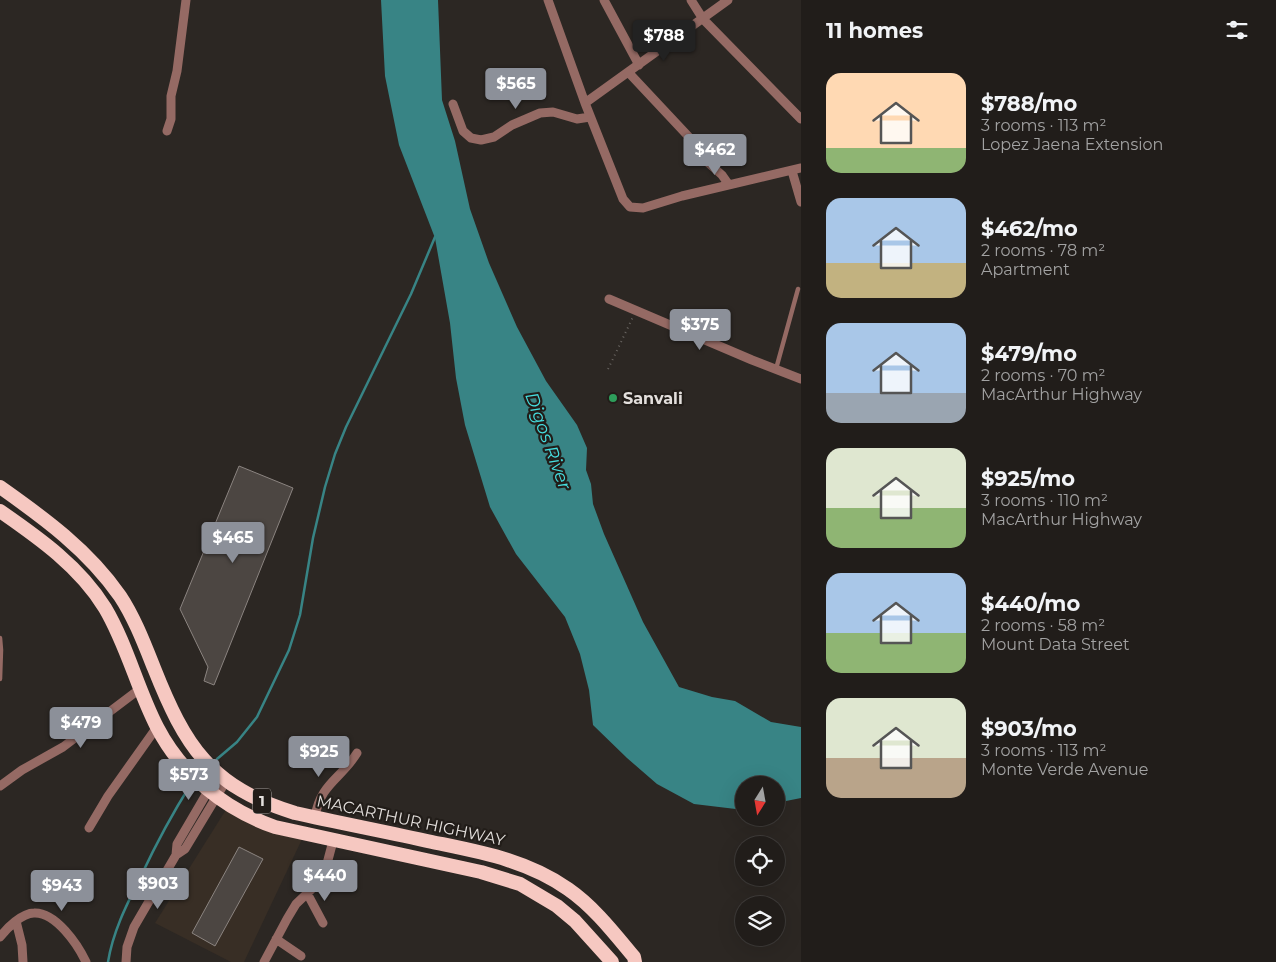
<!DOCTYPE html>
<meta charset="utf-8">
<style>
:root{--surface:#211d1a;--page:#2d2a27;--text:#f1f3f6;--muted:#a2a2a2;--line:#3e3b39;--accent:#8c9099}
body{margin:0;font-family:Montserrat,sans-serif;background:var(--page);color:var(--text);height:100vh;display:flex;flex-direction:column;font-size:19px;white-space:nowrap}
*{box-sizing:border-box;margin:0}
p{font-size:16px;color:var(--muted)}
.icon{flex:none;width:28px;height:28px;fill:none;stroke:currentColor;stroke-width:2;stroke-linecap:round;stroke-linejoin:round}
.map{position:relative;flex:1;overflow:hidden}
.details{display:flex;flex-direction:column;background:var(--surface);width:475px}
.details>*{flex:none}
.needle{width:32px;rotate:191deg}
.tools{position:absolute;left:735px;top:776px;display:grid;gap:10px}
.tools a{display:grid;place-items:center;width:50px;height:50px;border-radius:50%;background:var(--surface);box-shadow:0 5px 20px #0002,0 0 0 1px var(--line);font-size:25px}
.price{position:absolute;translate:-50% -42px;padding:0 11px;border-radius:5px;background:var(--accent);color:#fff;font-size:16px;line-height:32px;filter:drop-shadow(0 1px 2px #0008)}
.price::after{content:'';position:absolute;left:50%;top:30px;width:15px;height:11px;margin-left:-8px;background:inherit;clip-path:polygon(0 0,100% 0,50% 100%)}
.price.on{background:#222;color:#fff}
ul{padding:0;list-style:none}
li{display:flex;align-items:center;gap:15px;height:125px;padding:0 25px}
li span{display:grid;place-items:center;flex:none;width:140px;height:100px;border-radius:15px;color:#555}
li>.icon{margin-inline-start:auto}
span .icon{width:60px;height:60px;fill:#fffc;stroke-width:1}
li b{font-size:21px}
h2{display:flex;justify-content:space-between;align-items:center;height:60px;padding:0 25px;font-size:21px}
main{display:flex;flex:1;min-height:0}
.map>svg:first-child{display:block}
</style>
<main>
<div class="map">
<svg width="801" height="962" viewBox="0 0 801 962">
<rect width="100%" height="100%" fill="#2c2723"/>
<!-- built -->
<path fill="#382e25" d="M 227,808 L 303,837 L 244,962 L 231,962 L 155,923 Z"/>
<!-- water -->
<path fill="#388485" d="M 381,0 L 438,0 L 442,100 L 455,141 L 470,209 L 489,263 L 517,327 L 546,381 L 577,425 L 587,448 L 586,470 L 591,484 L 593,504 L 604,534 L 643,622 L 679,687 L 712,697 L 735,701 L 771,722 L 801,727 L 801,798 L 776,803 L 776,785 L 744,785 L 744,810 L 694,804 L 657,784 L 627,758 L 593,725 L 589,690 L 580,654 L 565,617 L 516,554 L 490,507 L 465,425 L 456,378 L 450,323 L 435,238 L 399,145 L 385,76 Z"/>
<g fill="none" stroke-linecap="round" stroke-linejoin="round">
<!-- stream -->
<path stroke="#388485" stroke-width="2.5" d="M 217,759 L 237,742 L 257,717 L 289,650 L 300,615 L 313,538 L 325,487 L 335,454 L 346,427 L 411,294 L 435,237
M 108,962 C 113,931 127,904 141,876 C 156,844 172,814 191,784"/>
</g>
<!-- building -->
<path fill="#4c4642" stroke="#8b8480" d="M 239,466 L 293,488 L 214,685 L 204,681 L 208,667 L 180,609 Z
M 239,847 L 263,859 L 215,946 L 192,933 Z"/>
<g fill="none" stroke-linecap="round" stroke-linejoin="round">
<!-- path -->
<path stroke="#696561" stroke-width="2" stroke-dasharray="1 4" stroke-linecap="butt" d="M 608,369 L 633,317"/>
<!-- service -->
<path stroke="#956a64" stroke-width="4.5" d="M 776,369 L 798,289
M 0,638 L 1,650 L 0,679"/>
<!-- minor -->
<path stroke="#956a64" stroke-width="9" d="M 548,0 L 585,103 L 623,199 L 630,207 L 643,208 L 682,196 L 801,168
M 604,0 L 639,65
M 691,0 L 703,19 L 801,119
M 629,73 L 703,152 L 705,160 L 722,175 L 729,185
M 585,103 L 728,0
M 453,104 L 463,131 L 471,138 L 481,140 L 494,137 L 512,125 L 540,113 L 553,112 L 577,119 L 590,117
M 167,131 L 171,119 L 171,96 L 177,71 L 186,0
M 792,171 L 801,202
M 609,299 L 752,360 L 801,379
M 0,786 L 22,770 L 63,747 L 141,688
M 315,817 C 320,784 341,779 357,753
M 89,828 L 108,796 L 157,727
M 176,855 L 177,844 L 218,774
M 307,893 L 323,923
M 16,921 L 22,945 L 23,962
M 0,937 C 7,928 22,913 34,913 C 56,912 78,945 86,962
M 276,939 L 301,956
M 126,962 L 127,947 L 134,927 L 176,855 L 185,849 L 226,781
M 264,962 L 287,919 L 296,904 L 317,884 L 324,875 L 333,841"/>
<!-- trunk -->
<path stroke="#f6c8c1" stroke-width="14" d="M 0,487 C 44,518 88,550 120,596 C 134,617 144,643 154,668 C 185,746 210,787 295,813 C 340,823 387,832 432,842 C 480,852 527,860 568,889 C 594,907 614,933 634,957 L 635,962
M 0,511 C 39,538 80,567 105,608 C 127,645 137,688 157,727 C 182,775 224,809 275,827 L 481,872 L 520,884 L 557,906 L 575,921 L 612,962"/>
</g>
<!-- markers -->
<circle fill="#2e9e5b" stroke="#221d19" stroke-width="2" cx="613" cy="398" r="5"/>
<g text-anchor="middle" stroke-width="4.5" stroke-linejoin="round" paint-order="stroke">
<!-- shield labels -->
<rect fill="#221d19" stroke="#a9a5a2" stroke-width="1" x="253" y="788.5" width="18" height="25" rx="4"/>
<g font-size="15" font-weight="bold" fill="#e3dfdc">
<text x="262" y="806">1</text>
</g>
<!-- poi labels -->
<g font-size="16" font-weight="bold" fill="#e3dfdc" stroke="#221d19" text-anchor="start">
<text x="623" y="404">Sanvali</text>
</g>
<!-- street labels -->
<g font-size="16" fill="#e3dfdc" stroke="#221d19">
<text transform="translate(411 820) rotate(12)" y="6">MACARTHUR HIGHWAY</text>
</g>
<!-- water labels -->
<g font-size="18" font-style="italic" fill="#46dddf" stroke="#221d19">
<text transform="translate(548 441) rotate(70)" y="6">Digos River</text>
</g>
</g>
</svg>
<div class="tools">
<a><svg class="needle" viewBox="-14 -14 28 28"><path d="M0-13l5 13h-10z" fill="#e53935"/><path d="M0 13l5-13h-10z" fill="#a2a2a2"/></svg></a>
<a><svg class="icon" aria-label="locate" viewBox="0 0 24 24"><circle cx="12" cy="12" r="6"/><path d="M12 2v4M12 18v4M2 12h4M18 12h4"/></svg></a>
<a><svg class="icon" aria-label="layers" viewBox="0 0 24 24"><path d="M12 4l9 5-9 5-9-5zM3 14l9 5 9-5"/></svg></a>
</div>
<b class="price on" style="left:664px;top:62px">$788</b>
<b class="price" style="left:516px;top:110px">$565</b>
<b class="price" style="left:715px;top:176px">$462</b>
<b class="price" style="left:700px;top:351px">$375</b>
<b class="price" style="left:233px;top:564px">$465</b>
<b class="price" style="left:81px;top:749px">$479</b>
<b class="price" style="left:319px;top:778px">$925</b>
<b class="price" style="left:189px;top:801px">$573</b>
<b class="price" style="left:325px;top:902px">$440</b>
<b class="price" style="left:158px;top:910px">$903</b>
<b class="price" style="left:62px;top:912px">$943</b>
</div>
<section class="details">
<h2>11 homes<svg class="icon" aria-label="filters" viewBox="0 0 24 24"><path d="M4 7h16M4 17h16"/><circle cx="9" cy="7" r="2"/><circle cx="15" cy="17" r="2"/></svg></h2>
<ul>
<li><span style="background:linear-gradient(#ffd9b3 75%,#8fb573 0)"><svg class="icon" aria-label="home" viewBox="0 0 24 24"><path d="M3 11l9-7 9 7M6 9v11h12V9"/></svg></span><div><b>$788/mo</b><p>3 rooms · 113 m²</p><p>Lopez Jaena Extension</p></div></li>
<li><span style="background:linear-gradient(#a9c7e8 65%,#c2b280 0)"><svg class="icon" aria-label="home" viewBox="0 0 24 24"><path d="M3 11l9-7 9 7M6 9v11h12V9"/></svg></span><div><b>$462/mo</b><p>2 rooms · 78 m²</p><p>Apartment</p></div></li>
<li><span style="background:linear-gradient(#a9c7e8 70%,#9aa5b1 0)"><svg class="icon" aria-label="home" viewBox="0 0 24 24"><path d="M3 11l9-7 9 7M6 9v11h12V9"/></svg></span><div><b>$479/mo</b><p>2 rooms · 70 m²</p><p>MacArthur Highway</p></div></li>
<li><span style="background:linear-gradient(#dfe7d0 60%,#8fb573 0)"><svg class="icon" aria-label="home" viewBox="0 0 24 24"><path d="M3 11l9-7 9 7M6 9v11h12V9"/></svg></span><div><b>$925/mo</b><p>3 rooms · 110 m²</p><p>MacArthur Highway</p></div></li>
<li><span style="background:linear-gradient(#a9c7e8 60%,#8fb573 0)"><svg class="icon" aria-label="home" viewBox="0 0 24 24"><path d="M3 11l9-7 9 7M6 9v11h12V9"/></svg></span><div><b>$440/mo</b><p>2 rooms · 58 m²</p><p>Mount Data Street</p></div></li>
<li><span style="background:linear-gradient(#dfe7d0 60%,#b9a48a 0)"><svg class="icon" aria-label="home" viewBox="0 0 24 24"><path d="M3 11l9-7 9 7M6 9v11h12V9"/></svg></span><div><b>$903/mo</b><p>3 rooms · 113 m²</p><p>Monte Verde Avenue</p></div></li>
</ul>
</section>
</main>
